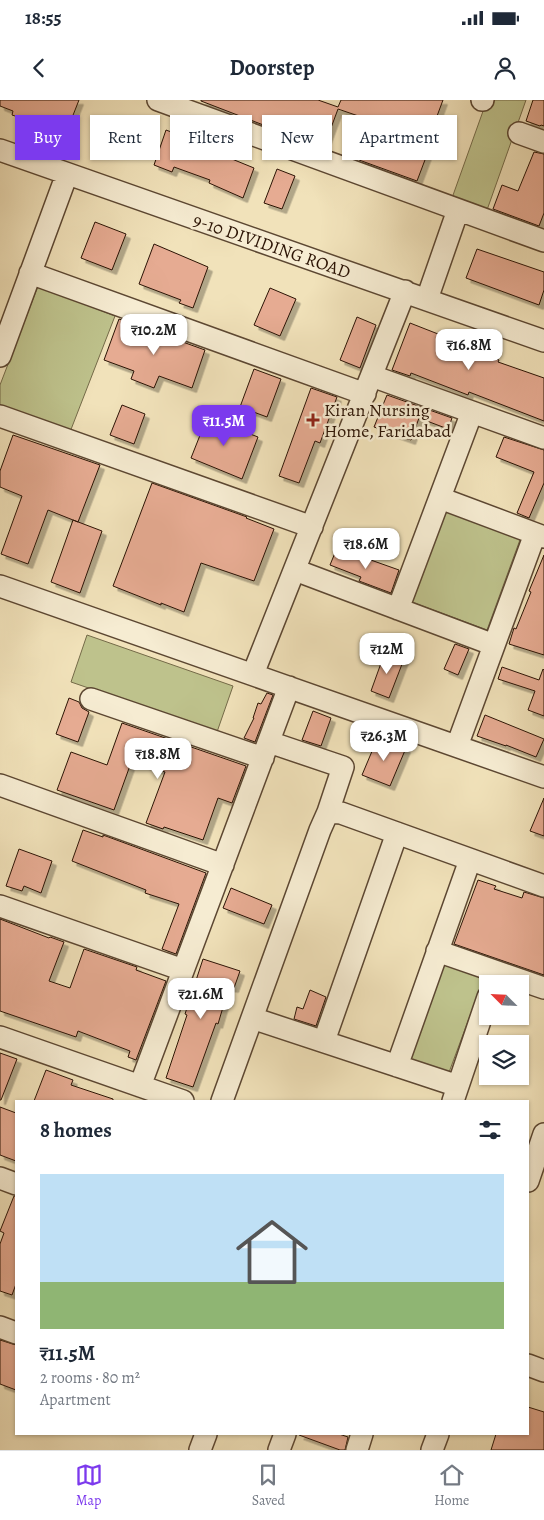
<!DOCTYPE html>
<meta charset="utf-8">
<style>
:root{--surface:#fff;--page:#f6f6f7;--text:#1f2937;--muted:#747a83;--line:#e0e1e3;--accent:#7c3aed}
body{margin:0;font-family:Alegreya,serif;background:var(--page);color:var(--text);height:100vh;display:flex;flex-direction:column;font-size:19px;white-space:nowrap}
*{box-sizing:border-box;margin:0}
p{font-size:16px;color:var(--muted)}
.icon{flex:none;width:28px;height:28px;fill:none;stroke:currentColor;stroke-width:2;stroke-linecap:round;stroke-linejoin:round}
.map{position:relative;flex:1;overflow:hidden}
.panel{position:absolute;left:15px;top:1000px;width:514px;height:335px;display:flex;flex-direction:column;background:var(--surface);border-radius:0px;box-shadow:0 1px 4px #0004}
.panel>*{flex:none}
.hud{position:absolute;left:15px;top:15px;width:515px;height:45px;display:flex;gap:10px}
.needle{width:32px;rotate:294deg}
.tools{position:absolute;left:479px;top:875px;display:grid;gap:10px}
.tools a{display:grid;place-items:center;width:50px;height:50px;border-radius:0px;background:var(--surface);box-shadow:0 1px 4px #0004;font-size:25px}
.price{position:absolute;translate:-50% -42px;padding:0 11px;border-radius:10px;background:#fff;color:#222;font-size:16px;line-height:32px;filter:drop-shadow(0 1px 2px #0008)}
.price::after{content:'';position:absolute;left:50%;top:30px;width:15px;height:11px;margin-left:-8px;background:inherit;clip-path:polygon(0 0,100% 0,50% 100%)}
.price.on{background:var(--accent);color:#fff}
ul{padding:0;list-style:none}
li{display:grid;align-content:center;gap:10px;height:265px;padding:0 25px}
li span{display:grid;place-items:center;height:155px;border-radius:0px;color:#555}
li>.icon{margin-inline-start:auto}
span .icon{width:90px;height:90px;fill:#fffc;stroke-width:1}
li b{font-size:21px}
h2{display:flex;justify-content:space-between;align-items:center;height:60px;padding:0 25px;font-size:21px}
.chip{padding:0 18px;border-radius:0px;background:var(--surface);box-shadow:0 1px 4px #0004;font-size:18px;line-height:45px}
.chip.on{background:var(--accent);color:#fff}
.status{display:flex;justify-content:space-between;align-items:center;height:35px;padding:0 25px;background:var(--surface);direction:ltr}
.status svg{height:14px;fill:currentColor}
header{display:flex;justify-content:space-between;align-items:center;height:65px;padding:0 25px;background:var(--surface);font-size:22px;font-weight:700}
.menu{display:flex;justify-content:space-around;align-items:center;height:70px;border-top:1px solid var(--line);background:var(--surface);font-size:14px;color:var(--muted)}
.menu a{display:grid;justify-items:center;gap:2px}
.menu .on{color:var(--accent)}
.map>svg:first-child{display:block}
</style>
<div class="status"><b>18:55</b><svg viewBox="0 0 49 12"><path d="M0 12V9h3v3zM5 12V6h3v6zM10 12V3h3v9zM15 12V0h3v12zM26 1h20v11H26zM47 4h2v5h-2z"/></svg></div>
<header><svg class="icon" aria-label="back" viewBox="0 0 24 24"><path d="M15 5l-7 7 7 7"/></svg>Doorstep<svg class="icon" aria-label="person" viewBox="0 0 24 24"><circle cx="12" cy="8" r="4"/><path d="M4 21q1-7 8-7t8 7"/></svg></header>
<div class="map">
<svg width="544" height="1350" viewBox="0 0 544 1350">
<defs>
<filter id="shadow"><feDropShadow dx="4.5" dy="4.5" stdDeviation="0" flood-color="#0004"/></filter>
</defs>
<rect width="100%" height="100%" fill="#f1e2ba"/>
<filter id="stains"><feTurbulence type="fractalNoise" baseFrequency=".004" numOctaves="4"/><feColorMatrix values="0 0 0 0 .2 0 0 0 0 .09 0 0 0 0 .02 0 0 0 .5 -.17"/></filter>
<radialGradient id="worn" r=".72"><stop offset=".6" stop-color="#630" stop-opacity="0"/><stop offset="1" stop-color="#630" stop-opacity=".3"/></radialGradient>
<!-- green -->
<path fill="#bec28c" stroke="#746a48" d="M 487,0 L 526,0 L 487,110 L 452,98 Z
M 38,186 L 115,216 L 70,332 L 0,305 L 0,285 Z
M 444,408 L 521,437 L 487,530 L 409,501 Z
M 87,535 L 233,586 L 217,632 L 71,582 Z
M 444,863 L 484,878 L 448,975 L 408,960 Z"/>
<!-- building -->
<path fill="#e6ab92" stroke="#2b1304" filter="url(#shadow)" d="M 0,0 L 79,0 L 66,33 L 12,15 L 13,11 L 0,6 Z
M 201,0 L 318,0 L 338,7 L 341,0 L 443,0 L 427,43 L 431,44 L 417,81 L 359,60 L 373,21 L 338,9 L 325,44 L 267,24 L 266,26 L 201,1 Z
M 533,0 L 544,0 L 544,26 L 541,25 L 540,26 L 526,21 Z
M 166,30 L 206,45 L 205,48 L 254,68 L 243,98 L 209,83 L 210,80 L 174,67 L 172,72 L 154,65 Z
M 534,52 L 544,54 L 544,113 L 539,126 L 493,109 L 502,85 L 518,91 Z
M 277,69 L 295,76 L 282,109 L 264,103 Z
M 95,122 L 126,134 L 112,170 L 81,158 Z
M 154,144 L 208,167 L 193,208 L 179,203 L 181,200 L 139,184 Z
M 477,149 L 544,172 L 544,190 L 539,205 L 466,178 Z
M 270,188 L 296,199 L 280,236 L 254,225 Z
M 357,217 L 376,225 L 360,268 L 340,260 Z
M 119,219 L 205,250 L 192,288 L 159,276 L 154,288 L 131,279 L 134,271 L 104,260 Z
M 410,223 L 484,252 L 484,254 L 499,260 L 498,262 L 544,278 L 544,321 L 469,292 L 468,295 L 411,273 L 410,276 L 392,270 Z
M 254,269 L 281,279 L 267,317 L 240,307 Z
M 311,288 L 337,297 L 320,343 L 315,341 L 299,383 L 279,376 Z
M 387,295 L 452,318 L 448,329 L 419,318 L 411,340 L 374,327 Z
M 122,305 L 145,314 L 134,344 L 110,335 Z
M 208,315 L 233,324 L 232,327 L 258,337 L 242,379 L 191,358 Z
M 13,335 L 100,365 L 78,422 L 48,410 L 28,464 L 1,454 L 22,396 L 0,387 L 0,371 Z
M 504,337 L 544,350 L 544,383 L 529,418 L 517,413 L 534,372 L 496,357 Z
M 152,383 L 247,417 L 246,418 L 274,429 L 254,481 L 201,463 L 184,512 L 161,503 L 161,505 L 113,486 Z
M 73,420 L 102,431 L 80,493 L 51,482 Z
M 337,448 L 399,470 L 391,493 L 359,481 L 361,477 L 330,465 Z
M 544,455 L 544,555 L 509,544 L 514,528 L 516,529 L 531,492 L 529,491 Z
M 455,544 L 469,549 L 458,575 L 444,569 Z
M 385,552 L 404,559 L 389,598 L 371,591 Z
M 502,567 L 539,580 L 543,569 L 544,570 L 544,616 L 528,610 L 535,591 L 498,579 Z
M 267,593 L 273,595 L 255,642 L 244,638 L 254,618 L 253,618 L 258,603 L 261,604 Z
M 69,598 L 79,602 L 82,608 L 89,612 L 78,642 L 56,634 Z
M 313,611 L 331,618 L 321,646 L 302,640 Z
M 485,615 L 544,639 L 536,657 L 506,645 L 506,646 L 477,636 Z
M 122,623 L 246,666 L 232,703 L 218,698 L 203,740 L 164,727 L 163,729 L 146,723 L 165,672 L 132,660 L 114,710 L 57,690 L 71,652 L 107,665 Z
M 378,637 L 406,648 L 390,686 L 362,675 Z
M 544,698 L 544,736 L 530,731 Z
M 83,730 L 103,737 L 103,735 L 206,773 L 176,854 L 162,849 L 179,804 L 145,793 L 146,790 L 72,761 Z
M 19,749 L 52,761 L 41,793 L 24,786 L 22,791 L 6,786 Z
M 478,780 L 496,786 L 494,789 L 522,798 L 524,792 L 544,798 L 544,875 L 454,844 Z
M 231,788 L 272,805 L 264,824 L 223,808 Z
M 0,819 L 49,838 L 50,837 L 64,842 L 49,881 L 70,888 L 84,849 L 137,867 L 136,870 L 166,881 L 136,960 L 128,957 L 130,951 L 78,931 L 76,937 L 0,911 Z
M 203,859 L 240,871 L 234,888 L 229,887 L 218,924 L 216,923 L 193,987 L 166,978 L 187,915 L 185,914 Z
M 310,890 L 326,897 L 316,926 L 294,919 L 297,907 L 303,909 Z
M 0,953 L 17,959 L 1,1000 L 0,1000 Z
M 46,970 L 73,980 L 71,985 L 113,999 L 113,1001 L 34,1001 Z
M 0,1007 L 16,1013 L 16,1061 L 0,1055 Z
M 14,1096 L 16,1096 L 16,1184 L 12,1195 L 0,1191 L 0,1144 L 4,1133 L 0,1131 Z
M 0,1240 L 16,1245 L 16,1290 L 0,1284 Z
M 528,1307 L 544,1312 L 544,1350 L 491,1350 L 496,1334 L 528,1334 Z
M 300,1334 L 339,1334 L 348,1337 L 345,1350 L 340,1350 L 299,1335 Z"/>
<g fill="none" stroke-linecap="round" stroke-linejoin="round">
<defs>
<path id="minor" d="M 158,0 L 544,141
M 482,0 L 483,0
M 519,33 L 544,42
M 0,50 L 544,241
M 30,173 L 365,294
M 427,199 L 458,110
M 0,256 L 67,74
M 372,276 L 544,338
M 0,316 L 312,427
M 440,398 L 544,437
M 295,470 L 494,545
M 0,486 L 544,677
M 398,509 L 472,312
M 253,574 L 405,191
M 91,599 L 263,658
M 269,642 L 343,667 L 328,712
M 457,646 L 535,434
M 0,685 L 223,765
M 0,806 L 183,870
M 437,851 L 544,888
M 252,918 L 458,986
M 0,937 L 183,1001
M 324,941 L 397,733
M 397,966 L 470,760
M 140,986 L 289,587
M 222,1001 L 320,730 L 328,712 L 341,713 L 544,786
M 453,1001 L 488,897
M 0,1078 L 16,1084
M 528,1081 L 544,1034
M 0,1227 L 16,1233
M 528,1265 L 544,1271
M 200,1350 L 206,1334
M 279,1350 L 285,1334
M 357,1350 L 362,1334
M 432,1350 L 438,1334"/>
</defs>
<!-- minor casing -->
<use href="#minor" stroke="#5c4732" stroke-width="24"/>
<!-- minor -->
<use href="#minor" stroke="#f6ecd2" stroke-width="21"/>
</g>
<!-- markers -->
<path fill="#8f2418" stroke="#f6ecd2" stroke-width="2" d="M310.5 312.5h5v5h5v5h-5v5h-5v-5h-5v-5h5z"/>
<g text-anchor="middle" stroke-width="5" stroke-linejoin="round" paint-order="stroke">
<!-- street labels -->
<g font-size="18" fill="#2b1304" stroke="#f6ecd2">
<text transform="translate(272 146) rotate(19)" y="6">9-10 DIVIDING ROAD</text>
</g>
<!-- poi labels -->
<g font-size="18" fill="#2b1304" stroke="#f6ecd2" text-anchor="start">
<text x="324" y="316">Kiran Nursing<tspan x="324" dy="21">Home, Faridabad</tspan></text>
</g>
</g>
<rect width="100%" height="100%" filter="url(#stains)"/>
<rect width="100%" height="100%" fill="url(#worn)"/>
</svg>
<div class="tools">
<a><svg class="needle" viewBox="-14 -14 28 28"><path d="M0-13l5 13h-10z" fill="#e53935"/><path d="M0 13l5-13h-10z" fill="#747a83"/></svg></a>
<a><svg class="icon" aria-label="layers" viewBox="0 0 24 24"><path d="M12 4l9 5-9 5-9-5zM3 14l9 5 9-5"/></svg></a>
</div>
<b class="price" style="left:154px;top:256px">₹10.2M</b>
<b class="price" style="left:469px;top:271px">₹16.8M</b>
<b class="price on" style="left:224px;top:347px">₹11.5M</b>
<b class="price" style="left:366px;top:470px">₹18.6M</b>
<b class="price" style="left:387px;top:575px">₹12M</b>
<b class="price" style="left:384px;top:662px">₹26.3M</b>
<b class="price" style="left:158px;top:680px">₹18.8M</b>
<b class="price" style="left:201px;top:920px">₹21.6M</b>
<div class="hud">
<a class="chip on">Buy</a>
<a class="chip">Rent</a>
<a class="chip">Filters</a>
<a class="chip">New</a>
<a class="chip">Apartment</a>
</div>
<section class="panel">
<h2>8 homes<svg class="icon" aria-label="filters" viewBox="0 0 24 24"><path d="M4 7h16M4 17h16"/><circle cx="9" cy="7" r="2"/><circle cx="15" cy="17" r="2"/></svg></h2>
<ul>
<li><span style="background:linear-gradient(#bfe0f5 70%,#8fb573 0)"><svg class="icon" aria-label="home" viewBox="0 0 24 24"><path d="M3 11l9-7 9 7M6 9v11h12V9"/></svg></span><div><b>₹11.5M</b><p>2 rooms · 80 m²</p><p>Apartment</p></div></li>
</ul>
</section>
</div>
<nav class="menu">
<a class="on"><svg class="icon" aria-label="map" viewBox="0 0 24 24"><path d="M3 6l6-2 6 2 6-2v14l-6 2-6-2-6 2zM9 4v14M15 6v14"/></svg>Map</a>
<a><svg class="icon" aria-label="saved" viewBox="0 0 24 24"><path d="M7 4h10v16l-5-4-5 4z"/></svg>Saved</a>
<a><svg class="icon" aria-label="home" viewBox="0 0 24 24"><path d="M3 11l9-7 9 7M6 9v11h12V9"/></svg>Home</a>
</nav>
